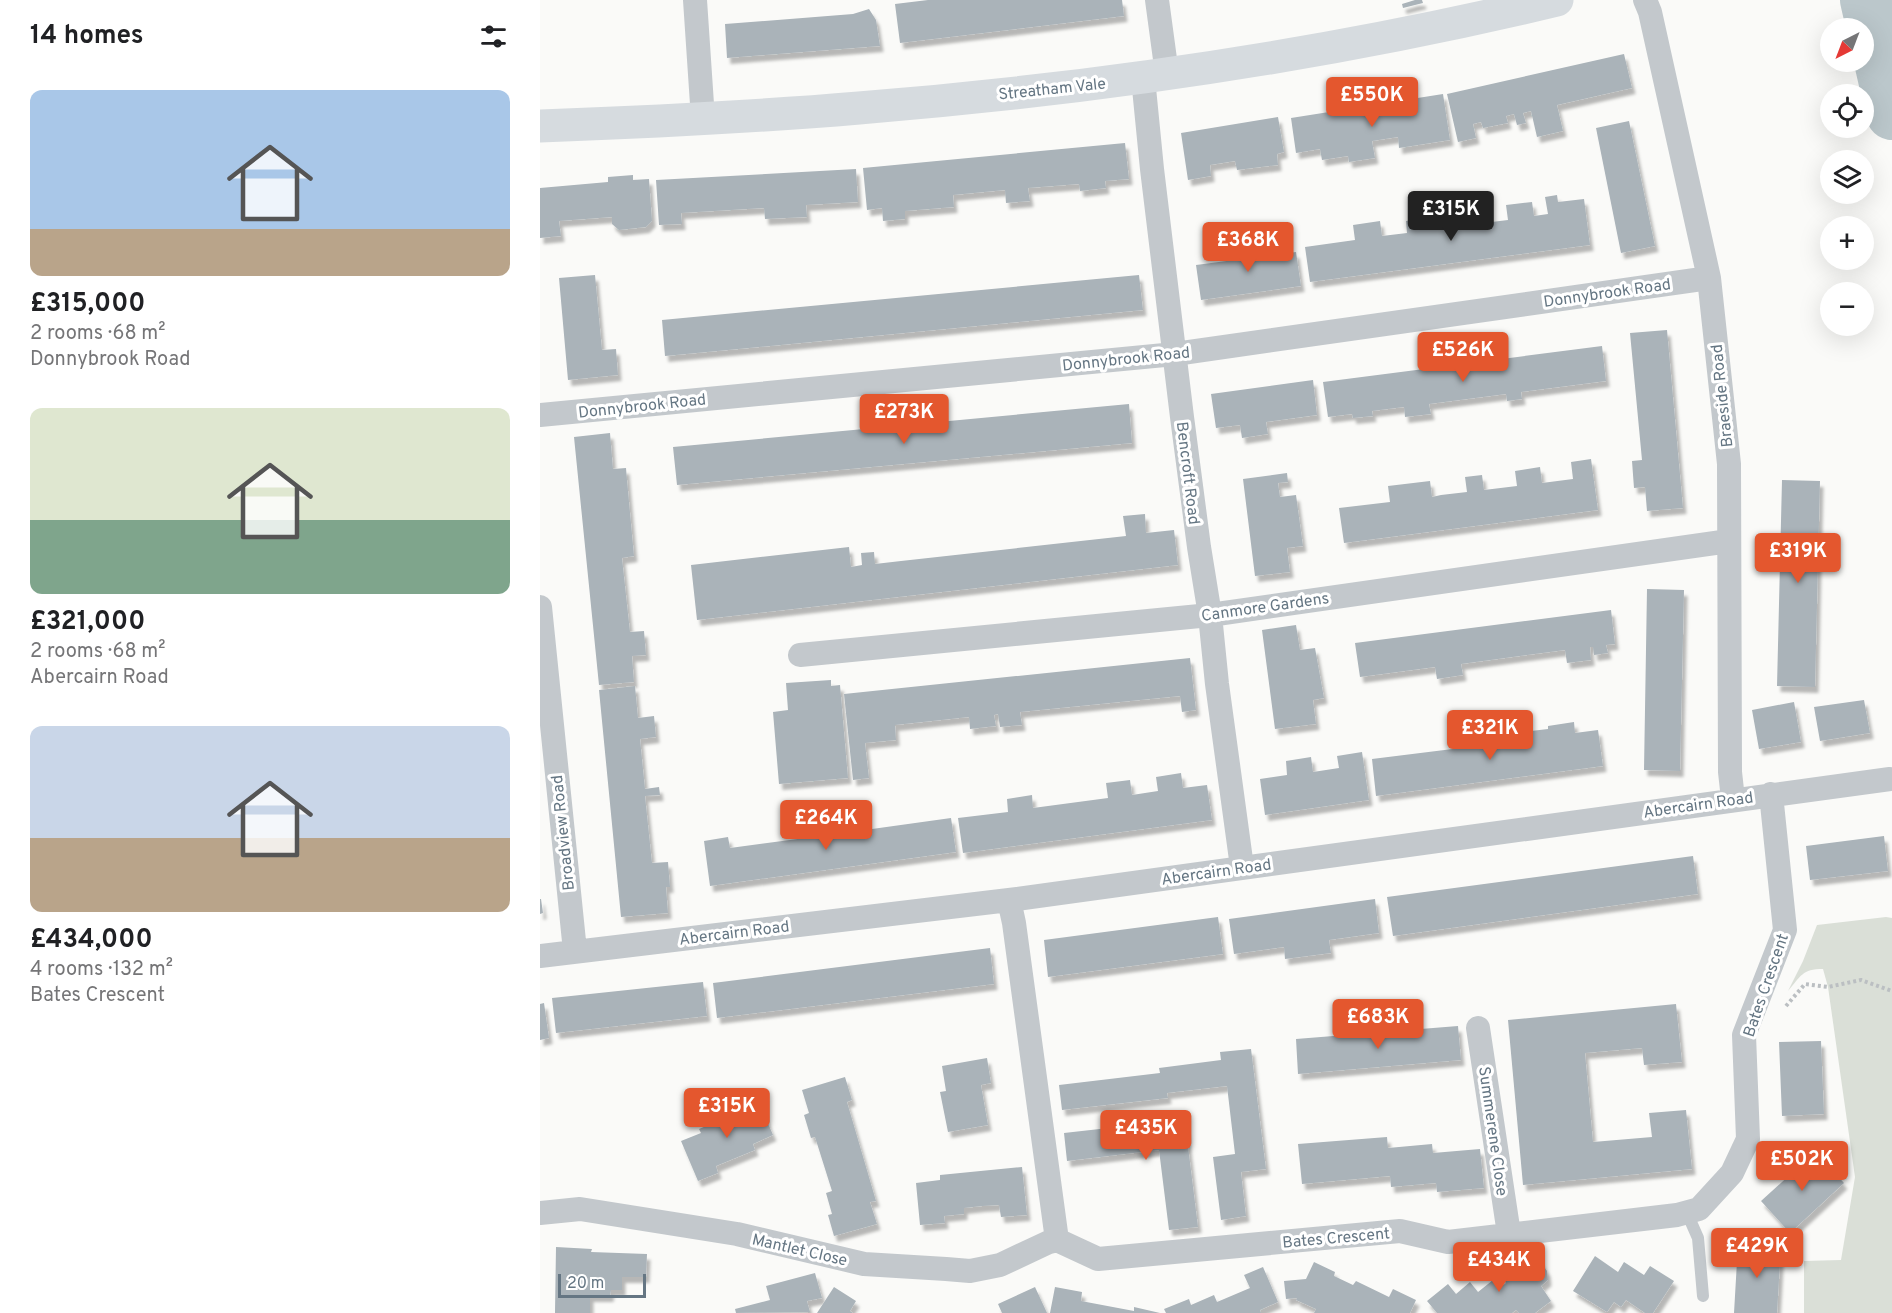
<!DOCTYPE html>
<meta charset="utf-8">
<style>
:root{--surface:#fff;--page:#f6f6f6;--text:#202124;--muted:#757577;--accent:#e4572e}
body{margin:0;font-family:Overpass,sans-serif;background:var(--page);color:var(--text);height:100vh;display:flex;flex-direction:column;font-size:22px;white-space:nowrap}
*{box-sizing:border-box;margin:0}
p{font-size:20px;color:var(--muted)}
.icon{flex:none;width:33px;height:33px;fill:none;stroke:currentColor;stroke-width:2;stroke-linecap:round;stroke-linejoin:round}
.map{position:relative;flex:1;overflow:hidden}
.side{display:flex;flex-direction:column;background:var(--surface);width:540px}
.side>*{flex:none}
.needle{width:39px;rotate:222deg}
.buttons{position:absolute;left:1280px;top:18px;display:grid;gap:12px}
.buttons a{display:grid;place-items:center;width:54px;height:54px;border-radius:50%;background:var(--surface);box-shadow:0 6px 24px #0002;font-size:30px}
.scale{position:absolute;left:18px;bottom:15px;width:88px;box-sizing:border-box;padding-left:6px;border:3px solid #657683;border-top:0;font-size:16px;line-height:21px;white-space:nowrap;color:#657683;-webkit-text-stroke:4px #fff;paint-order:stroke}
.price{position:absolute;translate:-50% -51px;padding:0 14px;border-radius:6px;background:var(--accent);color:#fff;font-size:20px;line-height:39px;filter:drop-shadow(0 2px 3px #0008)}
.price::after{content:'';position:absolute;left:50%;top:36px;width:18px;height:14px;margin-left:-9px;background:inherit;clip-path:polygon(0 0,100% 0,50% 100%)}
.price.on{background:#222;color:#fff}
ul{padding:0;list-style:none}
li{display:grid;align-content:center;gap:12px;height:318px;padding:0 30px}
li span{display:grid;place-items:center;height:186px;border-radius:12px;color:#555}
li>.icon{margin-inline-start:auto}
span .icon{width:108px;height:108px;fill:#fffc;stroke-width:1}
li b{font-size:26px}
h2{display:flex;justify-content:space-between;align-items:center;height:72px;padding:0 30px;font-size:26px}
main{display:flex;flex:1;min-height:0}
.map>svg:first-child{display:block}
</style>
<main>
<section class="side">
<h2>14 homes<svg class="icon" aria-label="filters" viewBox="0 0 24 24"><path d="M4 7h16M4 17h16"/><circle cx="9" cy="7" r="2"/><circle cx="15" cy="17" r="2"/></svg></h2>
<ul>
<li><span style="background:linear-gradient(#a9c7e8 75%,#b9a48a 0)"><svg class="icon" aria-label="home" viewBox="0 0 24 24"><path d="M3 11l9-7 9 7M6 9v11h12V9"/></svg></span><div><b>£315,000</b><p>2 rooms · 68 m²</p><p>Donnybrook Road</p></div></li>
<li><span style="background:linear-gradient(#dfe7d0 60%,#7fa58c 0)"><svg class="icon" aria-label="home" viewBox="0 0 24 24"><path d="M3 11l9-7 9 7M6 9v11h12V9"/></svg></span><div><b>£321,000</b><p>2 rooms · 68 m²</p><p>Abercairn Road</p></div></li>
<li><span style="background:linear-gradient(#c9d6e8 60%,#b9a48a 0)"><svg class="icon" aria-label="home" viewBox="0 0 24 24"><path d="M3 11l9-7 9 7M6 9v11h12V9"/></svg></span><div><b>£434,000</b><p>4 rooms · 132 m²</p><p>Bates Crescent</p></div></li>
</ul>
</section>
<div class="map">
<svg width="1352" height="1313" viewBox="0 0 1352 1313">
<defs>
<filter id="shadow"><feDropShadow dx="3.5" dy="6" stdDeviation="1.5" flood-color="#0004"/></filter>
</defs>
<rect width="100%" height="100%" fill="#fafaf8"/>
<!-- green -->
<path fill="#dadfd7" d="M 1346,917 L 1352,918 L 1352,1313 L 1264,1313 L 1264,1261 L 1301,1260 L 1315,1177 L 1288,987 L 1283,969 C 1262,969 1261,976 1248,991 L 1263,961 L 1277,925 Z"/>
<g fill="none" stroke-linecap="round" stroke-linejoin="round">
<!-- river -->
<path stroke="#bbc7cb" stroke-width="52" d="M 1326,0 L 1352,114"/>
</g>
<!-- building -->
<path fill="#aab3b9" filter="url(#shadow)" d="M 388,0 L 582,0 L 584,16 L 360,43 L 355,4 Z
M 875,0 L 882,0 L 883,3 L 863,8 L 862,4 Z
M 329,9 L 336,20 L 340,46 L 187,58 L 185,24 L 313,14 Z
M 1084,54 L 1092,88 L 1017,105 L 1023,131 L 997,137 L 991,111 L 983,113 L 986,123 L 977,125 L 974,114 L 966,116 L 968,123 L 943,128 L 941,122 L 933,124 L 936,138 L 918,142 L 907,94 Z
M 903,94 L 910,140 L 859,148 L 858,137 L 832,141 L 835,158 L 809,162 L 808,156 L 782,160 L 780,149 L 756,153 L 751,118 Z
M 738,117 L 744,152 L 737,154 L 738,165 L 697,170 L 695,161 L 670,165 L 671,176 L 648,180 L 641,133 Z
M 1089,121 L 1115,246 L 1081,253 L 1056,128 Z
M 585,143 L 589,179 L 565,181 L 566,188 L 540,191 L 539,184 L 488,188 L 490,201 L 466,203 L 465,190 L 413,195 L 414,207 L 365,211 L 365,219 L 343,221 L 342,208 L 327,210 L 323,168 Z
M 316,169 L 318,202 L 266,205 L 267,217 L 225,219 L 224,208 L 141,213 L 142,224 L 119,225 L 116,180 Z
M 93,175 L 93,180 L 109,179 L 112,221 L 106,227 L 79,230 L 72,224 L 72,217 L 19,221 L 21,236 L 0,238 L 0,188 L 68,182 L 68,177 Z
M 1017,195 L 1018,202 L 1044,199 L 1050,245 L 770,282 L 765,247 L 815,240 L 813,225 L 840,221 L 842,236 L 867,233 L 866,221 L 885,218 L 886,230 L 968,220 L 966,205 L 992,202 L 994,216 L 1008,214 L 1005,197 Z
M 723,241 L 725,256 L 756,252 L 761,286 L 661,300 L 656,265 L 694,260 L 693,249 L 705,247 L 705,243 Z
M 55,275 L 62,350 L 76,349 L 78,375 L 28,380 L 19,278 Z
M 599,275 L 603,310 L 125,356 L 122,320 Z
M 1127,330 L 1143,508 L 1107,511 L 1105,487 L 1094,488 L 1092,461 L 1102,460 L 1090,333 Z
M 1062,346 L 1066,381 L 981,392 L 982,399 L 967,401 L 966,394 L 889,404 L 891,414 L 865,417 L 864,407 L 832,411 L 833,416 L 813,418 L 812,414 L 788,417 L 783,382 Z
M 773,380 L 777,415 L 726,422 L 728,434 L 702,438 L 700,425 L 676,428 L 671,394 Z
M 589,404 L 592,443 L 137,485 L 133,447 Z
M 70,433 L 73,469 L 86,468 L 87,480 L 94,556 L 82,558 L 90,632 L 104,631 L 106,655 L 92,656 L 94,682 L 59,685 L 34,437 Z
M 1051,459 L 1058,510 L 804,543 L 799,508 L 850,502 L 848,486 L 890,481 L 892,497 L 901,495 L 927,492 L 925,477 L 942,475 L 944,490 L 977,486 L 975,471 L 1000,467 L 1002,483 L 1033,479 L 1031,462 Z
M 747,473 L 748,482 L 738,483 L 740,497 L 756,495 L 763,546 L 747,548 L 750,572 L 715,576 L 703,479 Z
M 1242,480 L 1280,481 L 1275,687 L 1237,686 Z
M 605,514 L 606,533 L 634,530 L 638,565 L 157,620 L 151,565 L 309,547 L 311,567 L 322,565 L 321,553 L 334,552 L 335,564 L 361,561 L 586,536 L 583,516 Z
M 1107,589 L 1144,590 L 1140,771 L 1104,770 Z
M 1071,610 L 1075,644 L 1066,645 L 1068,653 L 1054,655 L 1053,647 L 1050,647 L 1051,660 L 1027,663 L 1025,650 L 921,664 L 923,675 L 897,679 L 895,667 L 820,677 L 815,643 Z
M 756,625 L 760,650 L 775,648 L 784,698 L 773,700 L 776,724 L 735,729 L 722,630 Z
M 650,658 L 656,710 L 642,712 L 640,696 L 480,712 L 482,725 L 460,727 L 458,714 L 454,715 L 456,726 L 430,729 L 429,717 L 355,725 L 356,740 L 325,743 L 329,778 L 313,780 L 304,694 Z
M 291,680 L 291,686 L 300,685 L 308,778 L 239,784 L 233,712 L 248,710 L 246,683 Z
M 95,686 L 98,718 L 114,716 L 116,737 L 100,739 L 105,789 L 119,787 L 120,795 L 105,796 L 112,863 L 128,862 L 130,887 L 126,887 L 128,913 L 81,917 L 59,690 Z
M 1324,700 L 1330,733 L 1280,741 L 1274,707 Z
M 1254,702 L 1261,742 L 1219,749 L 1212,710 Z
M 1034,722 L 1035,733 L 1058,730 L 1063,766 L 836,796 L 832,759 L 992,739 L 991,731 L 1008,729 L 1008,726 Z
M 822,752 L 829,800 L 725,815 L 720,779 L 747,775 L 746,761 L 771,757 L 773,772 L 799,768 L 797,756 Z
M 641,773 L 643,788 L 667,785 L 672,820 L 423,853 L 418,818 L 468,812 L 467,799 L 492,795 L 493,808 L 568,798 L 566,783 L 590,780 L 592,795 L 618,791 L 616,777 Z
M 411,818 L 416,852 L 170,886 L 164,841 L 188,837 L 190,848 L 265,838 L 263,826 L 287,822 L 289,835 Z
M 1344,836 L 1348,871 L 1270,880 L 1266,846 Z
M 1153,856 L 1158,894 L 853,936 L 847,897 Z
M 0,899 L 1,899 L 3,913 L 0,914 Z
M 835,899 L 839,933 L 789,940 L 791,953 L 745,959 L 744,947 L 694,954 L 689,919 Z
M 678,917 L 683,954 L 508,977 L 504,940 Z
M 450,948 L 454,984 L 177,1018 L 173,983 Z
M 163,982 L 167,1016 L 16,1033 L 12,998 Z
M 4,1003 L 9,1038 L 0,1040 L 0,1004 Z
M 1136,1004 L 1142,1062 L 1104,1065 L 1102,1048 L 1045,1053 L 1053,1142 L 1112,1137 L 1109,1113 L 1146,1110 L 1152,1169 L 983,1185 L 968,1020 Z
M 918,1026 L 921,1060 L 758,1074 L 756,1039 Z
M 1281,1041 L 1284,1114 L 1242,1116 L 1239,1042 Z
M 711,1049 L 726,1169 L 701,1172 L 706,1216 L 681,1220 L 673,1157 L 695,1154 L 687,1086 L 627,1093 L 628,1098 L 522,1110 L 519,1085 L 620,1073 L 619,1068 L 681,1060 L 680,1052 Z
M 447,1058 L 451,1083 L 441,1085 L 448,1125 L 408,1132 L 400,1092 L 406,1091 L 402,1066 Z
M 305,1077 L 312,1100 L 307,1102 L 336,1201 L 330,1202 L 337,1224 L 294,1236 L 288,1215 L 292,1214 L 286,1193 L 292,1191 L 275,1137 L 271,1138 L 264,1115 L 269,1113 L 262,1090 Z
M 216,1096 L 233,1135 L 213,1144 L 215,1150 L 176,1166 L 178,1173 L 158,1181 L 141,1141 L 161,1133 L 159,1129 L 199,1112 L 196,1105 Z
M 622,1122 L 623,1133 L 646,1130 L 658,1227 L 629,1230 L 619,1150 L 527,1161 L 524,1133 Z
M 847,1137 L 848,1148 L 892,1144 L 893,1153 L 940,1149 L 944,1188 L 897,1192 L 896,1183 L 851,1187 L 850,1176 L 762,1184 L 758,1144 Z
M 1275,1152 L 1304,1183 L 1250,1233 L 1221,1201 Z
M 482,1167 L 487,1215 L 461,1217 L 459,1205 L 442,1206 L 424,1208 L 424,1214 L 404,1216 L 405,1223 L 380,1225 L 376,1183 L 400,1180 L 400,1175 Z
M 1198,1244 L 1241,1246 L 1237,1313 L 1194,1313 Z
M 16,1247 L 52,1249 L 51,1252 L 107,1254 L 106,1277 L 82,1277 L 82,1290 L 71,1290 L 70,1296 L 50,1296 L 50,1313 L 15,1313 Z
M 1055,1256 L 1078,1272 L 1084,1262 L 1104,1275 L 1110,1266 L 1134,1281 L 1113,1313 L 1105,1313 L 1086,1300 L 1081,1307 L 1074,1302 L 1067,1312 L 1033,1291 Z
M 992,1259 L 999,1259 L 1007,1271 L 1008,1280 L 1001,1286 L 1011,1301 L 995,1313 L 979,1313 L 976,1310 L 972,1313 L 897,1313 L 887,1301 L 908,1284 L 916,1294 L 930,1282 L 938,1292 L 953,1280 L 959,1288 L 966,1283 L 961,1276 L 981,1261 Z
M 774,1262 L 795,1272 L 794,1276 L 813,1285 L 816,1281 L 849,1297 L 853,1289 L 876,1300 L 870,1313 L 774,1313 L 776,1309 L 756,1300 L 757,1298 L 746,1299 L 744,1281 L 766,1279 Z
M 723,1267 L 738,1302 L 720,1310 L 721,1313 L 626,1313 L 624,1309 L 649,1299 L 651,1305 L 674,1295 L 677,1302 L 710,1288 L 704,1275 Z
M 275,1273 L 282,1298 L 267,1301 L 270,1312 L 196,1313 L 195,1309 L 230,1300 L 226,1286 Z
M 294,1287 L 316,1301 L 310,1311 L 313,1313 L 277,1313 Z
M 495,1287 L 507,1313 L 462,1313 L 458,1304 Z
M 515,1287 L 542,1292 L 541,1301 L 594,1311 L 594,1307 L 620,1313 L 510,1313 Z"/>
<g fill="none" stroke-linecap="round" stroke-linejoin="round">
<!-- path -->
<path stroke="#bbbfc2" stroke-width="4" stroke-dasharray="3 3" stroke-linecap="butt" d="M 1246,1006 L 1265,984 L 1288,987 L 1321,980 L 1352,991"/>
<!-- service -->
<path stroke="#c3c8cc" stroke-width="12" d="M 1147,1213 L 1158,1238 L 1163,1296"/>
<!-- minor -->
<path stroke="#c3c8cc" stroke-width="24" d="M 155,0 L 163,119
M 617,0 L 627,74
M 1105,0 L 1110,12 L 1169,278 L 1189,464 L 1190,772 L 1193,799
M 603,78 L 612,169 L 642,417 L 659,547 L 670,615 L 677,684 L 702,867
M 0,415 L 635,354 L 1169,278
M 0,607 L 35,951
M 260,655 L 670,615 L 1189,541
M 469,900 L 474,923 L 517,1240
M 0,956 L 469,900 L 1350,779
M 938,1028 L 969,1234
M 0,1213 L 40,1209 L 197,1234 L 324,1264 L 406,1269 L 430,1271 L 460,1265 L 509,1242 L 517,1240
M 517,1240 L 558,1259 L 860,1231 L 908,1242 L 1137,1215 L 1159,1209 L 1192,1173 L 1208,1139 L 1204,1035 L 1245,930 L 1231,794"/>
<!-- secondary -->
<path stroke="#d6dbdf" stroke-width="33" d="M 0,126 C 107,122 213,117 319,108 C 554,89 788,55 1017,0"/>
</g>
<g text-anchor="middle" stroke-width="6" stroke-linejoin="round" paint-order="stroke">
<!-- street labels -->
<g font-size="16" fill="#657683" stroke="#fff">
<text transform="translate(512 88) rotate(-6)" y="6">Streatham Vale</text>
<text transform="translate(1067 292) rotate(-8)" y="6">Donnybrook Road</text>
<text transform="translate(586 358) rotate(-6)" y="6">Donnybrook Road</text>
<text transform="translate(1181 396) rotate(-96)" y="6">Braeside Road</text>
<text transform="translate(102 405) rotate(-6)" y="6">Donnybrook Road</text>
<text transform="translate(649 473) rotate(83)" y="6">Bencroft Road</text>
<text transform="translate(725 606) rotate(-8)" y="6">Canmore Gardens</text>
<text transform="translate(1158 804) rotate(-8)" y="6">Abercairn Road</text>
<text transform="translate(22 833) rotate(-96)" y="6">Broadview Road</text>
<text transform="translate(676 871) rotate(-8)" y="6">Abercairn Road</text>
<text transform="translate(194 932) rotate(-7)" y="6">Abercairn Road</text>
<text transform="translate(1225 985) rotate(-71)" y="6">Bates Crescent</text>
<text transform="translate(954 1131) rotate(82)" y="6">Summerene Close</text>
<text transform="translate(796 1237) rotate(-5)" y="6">Bates Crescent</text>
<text transform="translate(260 1249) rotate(13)" y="6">Mantlet Close</text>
</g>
</g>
</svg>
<div class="buttons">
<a><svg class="needle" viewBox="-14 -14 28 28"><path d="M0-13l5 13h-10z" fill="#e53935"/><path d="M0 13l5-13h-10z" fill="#757577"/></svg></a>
<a><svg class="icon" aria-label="locate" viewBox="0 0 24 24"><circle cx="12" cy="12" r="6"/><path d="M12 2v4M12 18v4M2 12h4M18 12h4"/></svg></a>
<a><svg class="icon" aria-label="layers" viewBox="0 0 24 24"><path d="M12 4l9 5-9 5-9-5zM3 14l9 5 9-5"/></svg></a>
<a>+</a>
<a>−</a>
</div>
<div class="scale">20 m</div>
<b class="price" style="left:832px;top:128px">£550K</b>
<b class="price on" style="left:911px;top:242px">£315K</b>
<b class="price" style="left:708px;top:273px">£368K</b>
<b class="price" style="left:923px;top:383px">£526K</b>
<b class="price" style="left:364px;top:445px">£273K</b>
<b class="price" style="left:1258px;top:584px">£319K</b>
<b class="price" style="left:950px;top:761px">£321K</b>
<b class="price" style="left:286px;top:851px">£264K</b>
<b class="price" style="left:838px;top:1050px">£683K</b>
<b class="price" style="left:187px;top:1139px">£315K</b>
<b class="price" style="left:606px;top:1161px">£435K</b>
<b class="price" style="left:1262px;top:1192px">£502K</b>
<b class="price" style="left:1217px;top:1279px">£429K</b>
<b class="price" style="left:959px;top:1293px">£434K</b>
</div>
</main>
